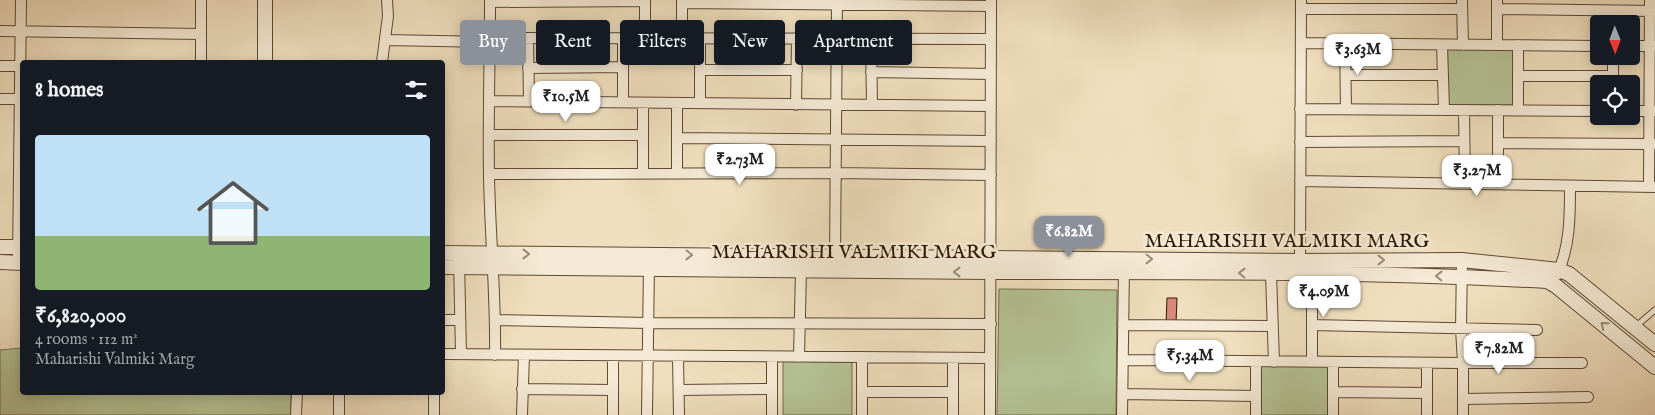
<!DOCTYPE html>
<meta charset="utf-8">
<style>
:root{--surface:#171b24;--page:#242831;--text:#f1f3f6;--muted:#9ea1a6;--accent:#8c9099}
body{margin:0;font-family:"IM FELL English",serif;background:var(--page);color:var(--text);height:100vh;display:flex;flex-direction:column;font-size:19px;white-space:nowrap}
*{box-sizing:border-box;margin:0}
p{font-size:16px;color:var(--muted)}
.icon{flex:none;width:28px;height:28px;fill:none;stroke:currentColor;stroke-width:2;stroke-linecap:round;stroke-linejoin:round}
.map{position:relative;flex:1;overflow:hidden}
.side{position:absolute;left:20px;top:60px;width:425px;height:335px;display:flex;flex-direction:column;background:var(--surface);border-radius:5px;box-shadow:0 2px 12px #0003}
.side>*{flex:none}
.guide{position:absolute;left:460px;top:20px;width:475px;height:45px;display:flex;gap:10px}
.needle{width:32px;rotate:179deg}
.controls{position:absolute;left:1590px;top:15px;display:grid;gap:10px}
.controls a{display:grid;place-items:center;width:50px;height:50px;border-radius:5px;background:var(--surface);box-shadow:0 2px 12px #0003;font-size:25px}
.price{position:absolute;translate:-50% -42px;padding:0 11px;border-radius:10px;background:#fff;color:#222;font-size:16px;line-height:32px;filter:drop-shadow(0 1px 2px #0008)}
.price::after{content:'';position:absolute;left:50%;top:30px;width:15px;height:11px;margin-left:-8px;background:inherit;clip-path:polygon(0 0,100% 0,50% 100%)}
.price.current{background:var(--accent);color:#fff}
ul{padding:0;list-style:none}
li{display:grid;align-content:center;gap:10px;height:265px;padding:0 15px}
li span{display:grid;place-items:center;height:155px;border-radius:5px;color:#555}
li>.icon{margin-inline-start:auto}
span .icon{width:90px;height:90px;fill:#fffc;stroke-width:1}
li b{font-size:21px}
h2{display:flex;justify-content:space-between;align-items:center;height:60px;padding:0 15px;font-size:21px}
.pill{padding:0 18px;border-radius:5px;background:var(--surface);box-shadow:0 2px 12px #0003;font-size:18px;line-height:45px}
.pill.current{background:var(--accent);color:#fff}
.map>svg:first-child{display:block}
</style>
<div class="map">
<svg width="1655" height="415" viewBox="0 0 1655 415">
<rect width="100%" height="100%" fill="#f0dfbe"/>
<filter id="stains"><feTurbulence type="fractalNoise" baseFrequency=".004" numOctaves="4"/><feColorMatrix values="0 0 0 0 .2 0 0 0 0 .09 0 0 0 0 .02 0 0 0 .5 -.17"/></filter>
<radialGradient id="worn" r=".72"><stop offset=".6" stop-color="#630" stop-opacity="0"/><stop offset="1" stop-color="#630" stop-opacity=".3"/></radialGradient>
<!-- green -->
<path fill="#b5c395" stroke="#726d4c" d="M 1446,48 L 1515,49 L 1515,105 L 1446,105 Z
M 999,289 L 1117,290 L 1116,415 L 997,415 Z
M 22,348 L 22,392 L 291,393 L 291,415 L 0,415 L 0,350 Z
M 783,361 L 852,362 L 852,415 L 783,415 Z
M 1260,366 L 1329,366 L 1329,415 L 1260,415 Z"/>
<!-- building -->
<path fill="#d78979" stroke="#2e1703" d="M 1167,298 L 1177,298 L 1176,323 L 1166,323 Z"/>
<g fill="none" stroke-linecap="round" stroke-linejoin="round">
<defs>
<path id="service" d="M 1635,327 L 1655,310"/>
<path id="minor" d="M 490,0 C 490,58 488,117 489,176 C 490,235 496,295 495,355
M 645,0 L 645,38
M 682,0 L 682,38
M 1462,0 L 1463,45
M 490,2 L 645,1
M 682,3 L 991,6
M 1301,9 L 1462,9
M 1497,9 L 1655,11
M 0,31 L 201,34
M 490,38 L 991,39
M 528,38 L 529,101
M 700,38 L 700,103
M 871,38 L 872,105
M 385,40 L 490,42
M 1301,43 L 1599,46
M 1345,44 L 1346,109
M 1442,45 L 1444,110
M 1497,45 L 1497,0
M 1631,46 L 1655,46
M 201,62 L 201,0
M 382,62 L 388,16 L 387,0
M 0,66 L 22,66
M 528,68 L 623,67
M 701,70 L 797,70
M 871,72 L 991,74
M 1346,75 L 1443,75
M 1518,76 L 1613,76
M 1613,84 L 1613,56
M 0,99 L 22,99
M 489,101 L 991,106
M 623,102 L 623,38
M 643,103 L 643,174
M 677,103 L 677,173
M 796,105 L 797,38
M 1300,109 L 1599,111
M 1464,110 L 1465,184
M 1498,110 L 1498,184
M 1518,110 L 1518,45
M 1631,111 L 1655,111
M 489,135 L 643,135
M 677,138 L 991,141
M 1300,142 L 1464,141
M 1498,143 L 1654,144
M 489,174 L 835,173 L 991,175
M 1300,181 L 1655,187
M 1649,187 L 1650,0
M 459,260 L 461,354
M 1462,260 L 1461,329 L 1463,363 L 1463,415
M 835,261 L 837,0
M 18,262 L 21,0
M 1300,266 L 1301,0
M 1312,268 L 1312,362
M 1271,274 L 1274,362
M 1557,275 C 1570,247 1570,217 1570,186
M 442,320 L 460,320
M 496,320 L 648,323 L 991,324
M 1123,325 L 1273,326
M 1312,325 L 1537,330
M 442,354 L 990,358
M 678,356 L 679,415
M 799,357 L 801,270
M 1123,360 L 1463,363 L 1582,363
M 1256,361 L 1256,415
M 1427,363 L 1427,415
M 522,389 L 613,390
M 679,390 L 772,389
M 862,392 L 953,392
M 1333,392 L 1427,393
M 1123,394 L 1256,396
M 1463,399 L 1588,397
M 296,415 L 297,392
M 339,415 L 339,392
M 434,415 L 434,392
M 522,415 L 524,355
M 613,415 L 613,356
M 647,415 L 649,264
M 772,415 L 772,357
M 862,415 L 862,357
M 953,415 L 953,358
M 990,415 L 991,0
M 1122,415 L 1124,266
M 1333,415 L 1333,362"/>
<path id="tertiary" d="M 265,62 L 265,0
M 0,247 L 22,247
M 442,253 L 1300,261 L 1462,260 L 1559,270 L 1569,274 L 1655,344
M 0,262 L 22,263
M 442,267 C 626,268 809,271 992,272 C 1177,272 1362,271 1547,281 L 1556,286 L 1655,367"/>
</defs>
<!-- service casing -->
<use href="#service" stroke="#5e4932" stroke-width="7"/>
<!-- minor casing -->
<use href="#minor" stroke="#5e4932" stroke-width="12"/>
<!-- tertiary casing -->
<use href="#tertiary" stroke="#5e4932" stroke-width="16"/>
<!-- service -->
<use href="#service" stroke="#f5ead5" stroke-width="5"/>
<!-- minor -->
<use href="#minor" stroke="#f5ead5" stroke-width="10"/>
<!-- tertiary -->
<use href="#tertiary" stroke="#f5ead5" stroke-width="14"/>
</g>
<!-- one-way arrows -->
<defs><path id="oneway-chevron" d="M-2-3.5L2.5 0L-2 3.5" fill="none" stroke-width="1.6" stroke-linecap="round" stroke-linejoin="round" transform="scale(1.25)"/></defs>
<g stroke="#9b8b76">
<use href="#oneway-chevron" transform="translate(526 254)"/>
<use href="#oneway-chevron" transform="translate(689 255) rotate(1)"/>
<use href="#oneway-chevron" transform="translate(1149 259) rotate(1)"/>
<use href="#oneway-chevron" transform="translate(1381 260)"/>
<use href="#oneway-chevron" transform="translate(957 272) rotate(-180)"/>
<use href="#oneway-chevron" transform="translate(1242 273) rotate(-179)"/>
<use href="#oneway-chevron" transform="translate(1439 276) rotate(-179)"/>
<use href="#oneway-chevron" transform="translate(1604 325) rotate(-140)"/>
</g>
<g text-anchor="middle" stroke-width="5" stroke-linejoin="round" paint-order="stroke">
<!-- street labels -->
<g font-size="20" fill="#2e1703" stroke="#f5ead5">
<text x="1287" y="247">MAHARISHI VALMIKI MARG</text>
<text x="854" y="258">MAHARISHI VALMIKI MARG</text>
</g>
</g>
<rect width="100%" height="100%" filter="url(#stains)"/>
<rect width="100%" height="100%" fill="url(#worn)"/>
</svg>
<div class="controls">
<a><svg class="needle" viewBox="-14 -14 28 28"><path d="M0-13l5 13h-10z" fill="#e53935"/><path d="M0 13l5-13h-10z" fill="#9ea1a6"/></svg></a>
<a><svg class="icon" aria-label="locate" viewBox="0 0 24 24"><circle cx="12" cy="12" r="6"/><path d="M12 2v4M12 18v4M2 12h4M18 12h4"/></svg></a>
</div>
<b class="price" style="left:1358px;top:76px">₹3.63M</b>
<b class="price" style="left:566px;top:123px">₹10.5M</b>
<b class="price" style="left:740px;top:186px">₹2.73M</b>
<b class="price" style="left:1477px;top:197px">₹3.27M</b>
<b class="price current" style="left:1069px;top:258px">₹6.82M</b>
<b class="price" style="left:1324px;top:318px">₹4.09M</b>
<b class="price" style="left:1499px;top:375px">₹7.82M</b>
<b class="price" style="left:1190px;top:382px">₹5.34M</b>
<div class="guide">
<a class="pill current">Buy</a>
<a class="pill">Rent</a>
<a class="pill">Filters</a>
<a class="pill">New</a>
<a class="pill">Apartment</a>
</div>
<section class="side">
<h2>8 homes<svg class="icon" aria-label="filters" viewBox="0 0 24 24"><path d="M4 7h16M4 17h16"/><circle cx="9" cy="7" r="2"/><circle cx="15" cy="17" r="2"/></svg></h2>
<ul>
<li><span style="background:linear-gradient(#bfe0f5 65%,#8fb573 0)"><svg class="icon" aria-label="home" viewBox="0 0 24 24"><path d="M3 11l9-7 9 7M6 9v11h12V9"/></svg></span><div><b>₹6,820,000</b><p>4 rooms · 112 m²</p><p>Maharishi Valmiki Marg</p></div></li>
</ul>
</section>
</div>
